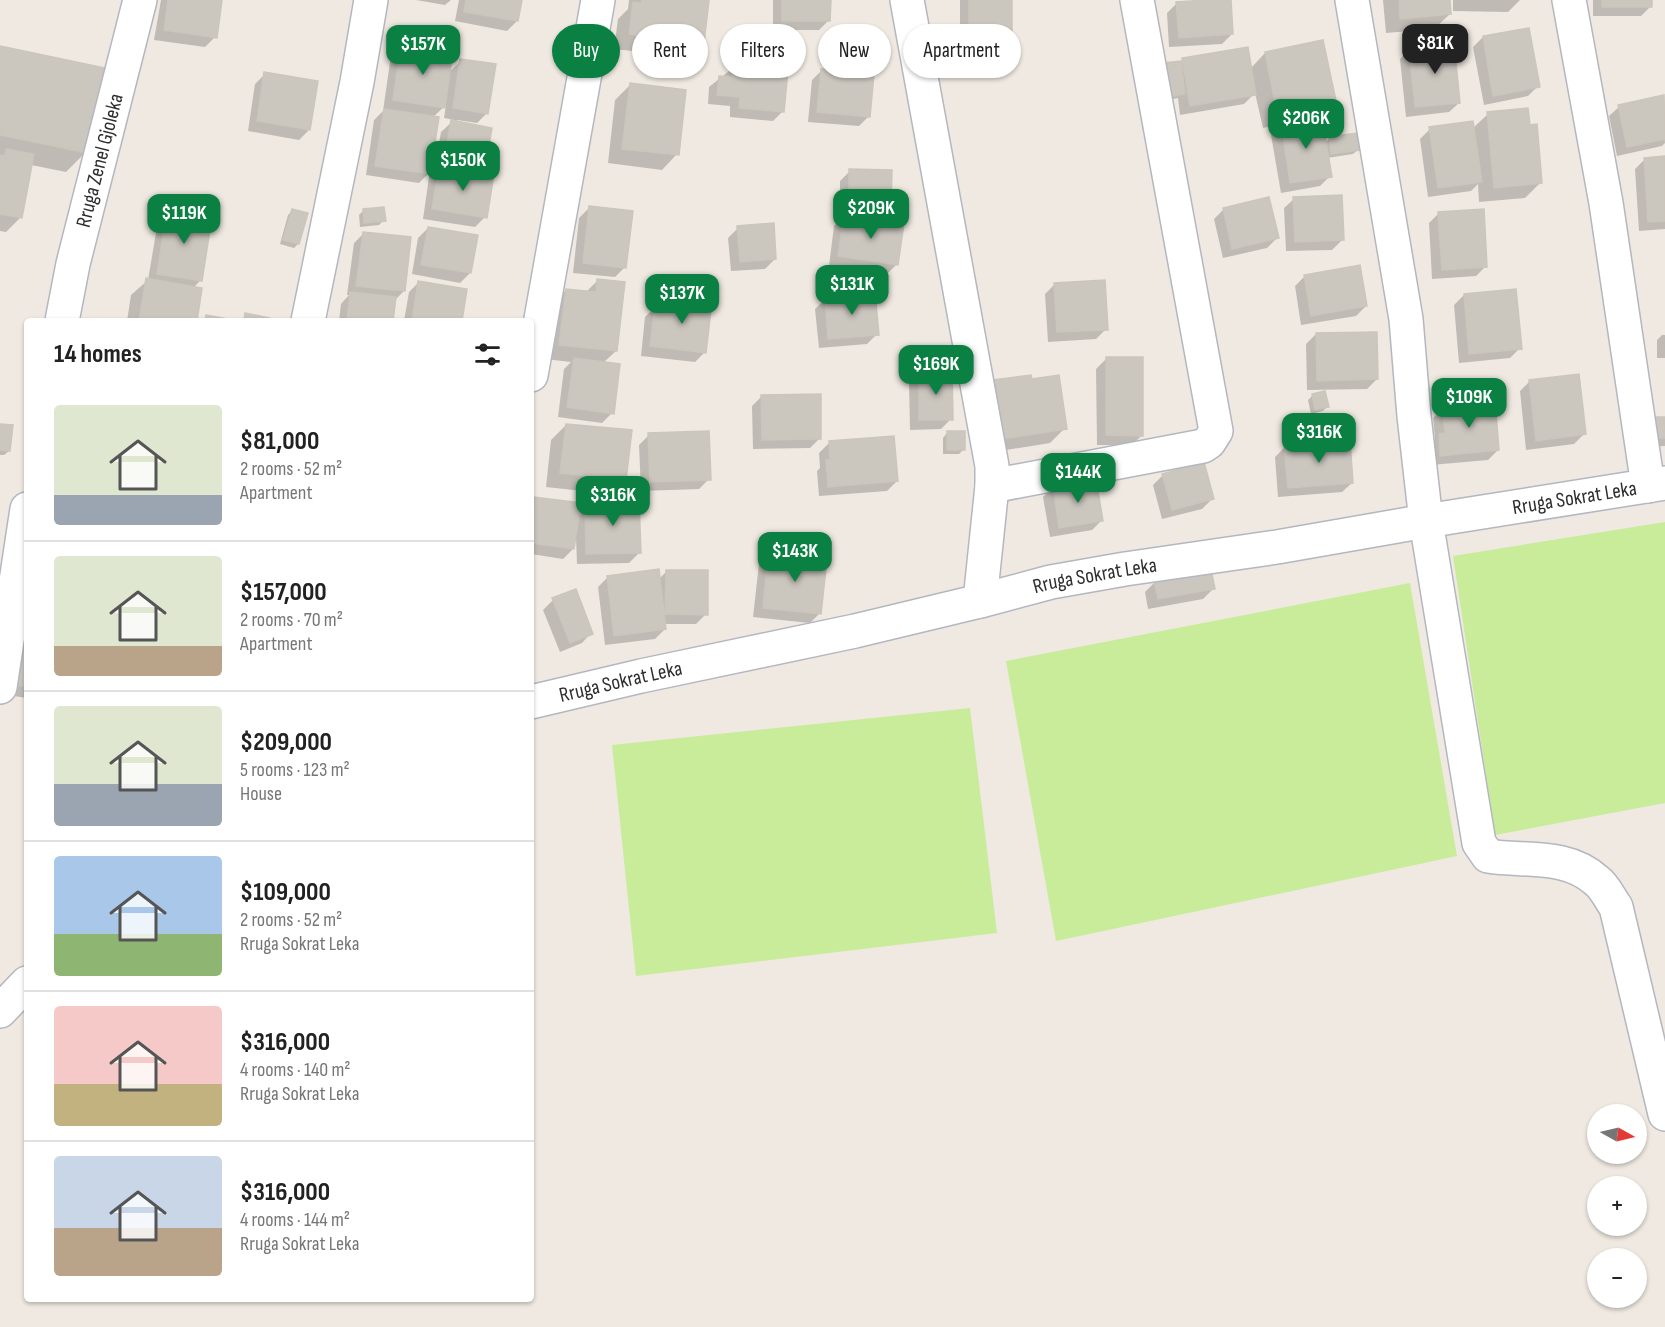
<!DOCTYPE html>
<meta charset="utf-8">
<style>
:root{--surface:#fff;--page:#f6f6f6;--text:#222;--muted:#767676;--line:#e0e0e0;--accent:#0b8043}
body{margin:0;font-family:"Sofia Sans Condensed",sans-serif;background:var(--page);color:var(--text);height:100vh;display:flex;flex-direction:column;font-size:22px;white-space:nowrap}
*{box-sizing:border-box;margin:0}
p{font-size:20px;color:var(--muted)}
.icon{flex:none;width:33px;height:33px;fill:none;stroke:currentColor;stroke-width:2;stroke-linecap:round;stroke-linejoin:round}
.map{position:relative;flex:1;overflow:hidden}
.side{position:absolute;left:24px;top:318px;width:510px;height:984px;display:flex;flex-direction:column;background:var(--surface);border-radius:6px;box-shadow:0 2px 4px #0004}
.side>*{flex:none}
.top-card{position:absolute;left:552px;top:24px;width:570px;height:54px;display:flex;gap:12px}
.needle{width:39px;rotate:98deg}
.tools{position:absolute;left:1587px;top:1104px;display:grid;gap:12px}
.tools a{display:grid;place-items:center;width:60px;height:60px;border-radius:50%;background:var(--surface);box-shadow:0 2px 4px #0004;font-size:30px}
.price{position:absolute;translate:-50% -51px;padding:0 14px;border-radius:12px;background:var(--accent);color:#fff;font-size:20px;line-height:39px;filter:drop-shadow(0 2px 3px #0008)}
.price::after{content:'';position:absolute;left:50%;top:36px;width:18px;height:14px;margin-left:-9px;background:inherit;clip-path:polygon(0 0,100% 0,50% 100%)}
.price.current{background:#222;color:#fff}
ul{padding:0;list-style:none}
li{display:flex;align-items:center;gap:18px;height:150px;padding:0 30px}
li+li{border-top:2px solid var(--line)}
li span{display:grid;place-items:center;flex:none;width:168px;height:120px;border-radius:6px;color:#555}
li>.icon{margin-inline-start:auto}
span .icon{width:72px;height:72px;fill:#fffc;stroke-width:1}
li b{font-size:26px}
h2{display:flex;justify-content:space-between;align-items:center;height:72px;padding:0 30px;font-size:26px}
.pill{padding:0 21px;border-radius:27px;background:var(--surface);box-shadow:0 2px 4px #0004;font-size:21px;line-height:54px}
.pill.current{background:var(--accent);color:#fff}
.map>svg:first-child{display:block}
</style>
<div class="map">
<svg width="1665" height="1327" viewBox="0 0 1665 1327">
<rect width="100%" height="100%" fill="#efe9e1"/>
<!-- pitch -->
<path fill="#c9ec9a" d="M 1665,522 L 1665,803 L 1495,835 L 1453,556 Z
M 1410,583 L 1457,856 L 1056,941 L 1006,661 Z
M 970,708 L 997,933 L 636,976 L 612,745 Z"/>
<!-- shadow -->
<path fill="#0003" d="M 161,0 L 221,0 L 215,37 L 205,47 L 154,40 Z
M 416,0 L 451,0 L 445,5 Z
M 459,0 L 520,0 L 517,21 L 507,31 L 455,21 Z
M 629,0 L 707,0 L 702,42 L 687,57 L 614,49 L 618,19 L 628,9 Z
M 773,0 L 829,0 L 829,20 L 819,30 L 773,30 Z
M 960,0 L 1011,0 L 1010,34 L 1000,44 L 960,44 Z
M 1383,0 L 1448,0 L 1450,14 L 1434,29 L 1386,33 Z
M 1453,0 L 1520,0 L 1508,12 L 1453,11 Z
M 1593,0 L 1651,0 L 1651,6 L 1641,16 L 1593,16 Z
M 1177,3 L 1232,34 L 1222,44 L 1169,47 L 1167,13 Z
M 1483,37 L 1538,86 L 1528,96 L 1484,105 L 1473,47 Z
M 401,45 L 448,73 L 461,61 L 487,113 L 477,123 L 457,120 L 456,123 L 484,168 L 478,173 L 485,217 L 475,227 L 423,219 L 429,177 L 434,172 L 441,132 L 454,120 L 444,118 L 446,105 L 432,118 L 429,173 L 419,183 L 366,175 L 374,120 L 383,111 L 391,55 Z
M 0,47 L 86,152 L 66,172 L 31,165 L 21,217 L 6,232 L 0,231 Z
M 1410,49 L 1459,103 L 1449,112 L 1406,117 L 1400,59 Z
M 1265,53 L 1334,101 L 1316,119 L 1325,143 L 1330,138 L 1358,150 L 1353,154 L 1327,158 L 1330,176 L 1320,186 L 1281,193 L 1271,135 L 1282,124 L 1263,128 L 1255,93 L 1244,104 L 1180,115 L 1178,98 L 1164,101 L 1180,63 L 1183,59 L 1250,69 Z
M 734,67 L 783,111 L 773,121 L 730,117 L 730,106 L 708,104 L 709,87 Z
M 822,70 L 869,116 L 859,126 L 808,122 L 812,80 Z
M 265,74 L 309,130 L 299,140 L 248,131 L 255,84 Z
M 630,85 L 677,154 L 662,170 L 608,163 L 615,100 Z
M 1663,97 L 1665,143 L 1662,146 L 1617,156 L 1609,116 L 1619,107 Z
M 1488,114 L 1540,183 L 1525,198 L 1479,202 L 1478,184 L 1471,191 L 1428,197 L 1420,139 L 1430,129 L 1473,128 Z
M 1665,158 L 1665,229 L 1639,231 L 1635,169 L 1645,159 Z
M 850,171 L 890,206 L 880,216 L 854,215 L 853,217 L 897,264 L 887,274 L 829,266 L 834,226 L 845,215 L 840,215 L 840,181 Z
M 1294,199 L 1342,240 L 1332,250 L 1286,251 L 1284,208 Z
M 589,208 L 625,267 L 615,277 L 573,273 L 579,218 Z
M 1224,209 L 1277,238 L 1267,248 L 1223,258 L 1214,219 Z
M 293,210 L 298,244 L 294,248 L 280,244 L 288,215 Z
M 168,211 L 200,281 L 193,288 L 195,321 L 127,321 L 131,295 L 148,280 L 158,221 Z
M 363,211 L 384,220 L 379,225 L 360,227 L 359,215 Z
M 1439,213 L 1486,266 L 1476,276 L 1432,279 L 1429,223 Z
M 428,228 L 470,273 L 460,283 L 412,274 L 418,238 Z
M 738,228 L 775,259 L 765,269 L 731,271 L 728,238 Z
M 364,233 L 404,291 L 394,301 L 392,321 L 339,321 L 341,304 L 349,295 L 347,295 L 354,243 Z
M 1305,276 L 1366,306 L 1356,316 L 1301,325 L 1295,286 Z
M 598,280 L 616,351 L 603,363 L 612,413 L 602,423 L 558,417 L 564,369 L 571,362 L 545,359 L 551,305 L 566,290 L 586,292 Z
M 419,282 L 460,321 L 404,321 L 409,292 Z
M 1055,284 L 1106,329 L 1096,339 L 1048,342 L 1045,294 Z
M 1464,295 L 1520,348 L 1510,358 L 1459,363 L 1454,305 Z
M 673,298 L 705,352 L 695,362 L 641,356 L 645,317 L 655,307 L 662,308 Z
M 825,299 L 877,334 L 867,344 L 819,348 L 815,309 Z
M 1316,334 L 1377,379 L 1367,389 L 1307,390 L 1306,344 Z
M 1662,335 L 1665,335 L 1665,358 L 1657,358 L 1657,340 Z
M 1106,359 L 1142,435 L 1132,445 L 1097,445 L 1096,369 Z
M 919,374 L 951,419 L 941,429 L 910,430 L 909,384 Z
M 1530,381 L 1584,434 L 1574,444 L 1526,450 L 1520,391 Z
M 1313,395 L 1327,407 L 1323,411 L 1311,414 L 1308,400 Z
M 762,396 L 820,438 L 810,448 L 753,449 L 752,406 Z
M 978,397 L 1065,428 L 1050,443 L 987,453 Z
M 1443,408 L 1498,450 L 1488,460 L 1431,465 L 1429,445 L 1435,439 L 1433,418 Z
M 1665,418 L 1665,446 L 1644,447 Z
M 0,425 L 9,451 L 4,455 L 0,455 Z
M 566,425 L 625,479 L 610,494 L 546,487 L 551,440 Z
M 947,433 L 964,449 L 959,454 L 943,454 L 943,438 Z
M 649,435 L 709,479 L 699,489 L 641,491 L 639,445 Z
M 829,443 L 897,481 L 887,491 L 819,496 L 817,471 L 820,468 L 819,453 Z
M 1285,447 L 1352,483 L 1342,492 L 1278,497 L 1275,457 Z
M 1163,475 L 1212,499 L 1202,509 L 1162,519 L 1153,485 Z
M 1053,487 L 1102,520 L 1092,530 L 1050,537 L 1043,497 Z
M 533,498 L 578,510 L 586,502 L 639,553 L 629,563 L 577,564 L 576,537 L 574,537 L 573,549 L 563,559 L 531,554 L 531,501 Z
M 769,554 L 820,613 L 810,623 L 753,617 L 759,564 Z
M 667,571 L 706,614 L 696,624 L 664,624 L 665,629 L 655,639 L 605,645 L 598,587 L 608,577 L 659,579 Z
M 1155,582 L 1213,589 L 1203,599 L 1148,609 L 1145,592 Z
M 553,600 L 591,633 L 582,643 L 560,652 L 543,610 Z
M 25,626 L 27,627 L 27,647 L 19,646 Z
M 27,652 L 27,698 L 7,695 Z"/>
<!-- building -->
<path fill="#cbc7bf" stroke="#cbc5ba" stroke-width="1.5" d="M 168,0 L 222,0 L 217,38 L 164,30 Z
M 466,0 L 522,0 L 518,21 L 464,12 Z
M 642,0 L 709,0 L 704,43 L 629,34 L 633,2 L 641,3 Z
M 782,0 L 831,0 L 830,21 L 782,21 Z
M 969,0 L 1012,0 L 1012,34 L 969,35 Z
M 1207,0 L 1231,0 L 1233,34 L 1179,38 L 1176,2 Z
M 1399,0 L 1450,0 L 1451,14 L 1400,19 Z
M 1602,0 L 1652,0 L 1652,7 L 1602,7 Z
M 1529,28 L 1540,87 L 1493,96 L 1483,36 Z
M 1323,40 L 1336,101 L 1277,113 L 1265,52 Z
M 401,43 L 453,51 L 445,108 L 393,100 Z
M 1454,43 L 1460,103 L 1415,107 L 1409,48 Z
M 0,46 L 105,68 L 88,153 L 0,135 Z
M 1248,47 L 1256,95 L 1190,106 L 1182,58 Z
M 460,59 L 496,64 L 488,114 L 453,108 Z
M 1181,61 L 1185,94 L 1168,97 L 1163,63 Z
M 734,65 L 788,70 L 784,112 L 739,108 L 740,97 L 717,95 L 719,76 L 732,77 Z
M 821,69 L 874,74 L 870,117 L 817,112 Z
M 264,72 L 318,81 L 310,130 L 257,121 Z
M 630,83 L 686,90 L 679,155 L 622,149 Z
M 1664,95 L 1665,139 L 1627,147 L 1618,105 Z
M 1528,108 L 1530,125 L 1537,124 L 1542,183 L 1494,188 L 1487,112 Z
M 384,109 L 439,117 L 430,174 L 375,166 Z
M 1322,117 L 1332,177 L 1290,183 L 1281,123 Z
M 451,120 L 492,128 L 485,168 L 444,161 Z
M 1473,121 L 1482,182 L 1438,188 L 1429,127 Z
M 1357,133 L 1359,150 L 1331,154 L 1329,137 Z
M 6,149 L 34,154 L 22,218 L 0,214 L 0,155 L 5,156 Z
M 1665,156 L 1665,221 L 1648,222 L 1644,158 Z
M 439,165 L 494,174 L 487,218 L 432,209 Z
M 849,169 L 892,170 L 891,206 L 849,206 Z
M 1342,195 L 1344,240 L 1295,242 L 1293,197 Z
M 1269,197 L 1279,238 L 1232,249 L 1223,208 Z
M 589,206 L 633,211 L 626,268 L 583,263 Z
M 384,207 L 386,221 L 364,223 L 363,209 Z
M 167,209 L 212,217 L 202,281 L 157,274 Z
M 292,209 L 308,213 L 299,244 L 283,240 Z
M 1484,209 L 1487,267 L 1442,270 L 1438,212 Z
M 844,214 L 904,223 L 898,265 L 838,256 Z
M 774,223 L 776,259 L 740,262 L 737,226 Z
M 428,227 L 478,235 L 471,273 L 421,265 Z
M 363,232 L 411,237 L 405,291 L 356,286 Z
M 1360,265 L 1367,306 L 1311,316 L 1304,275 Z
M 146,278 L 202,288 L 197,321 L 139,321 Z
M 597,279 L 625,282 L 617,351 L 559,345 L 566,289 L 596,292 Z
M 1105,280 L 1108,330 L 1057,332 L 1054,283 Z
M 418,281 L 467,289 L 462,321 L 412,321 Z
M 1516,289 L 1522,349 L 1469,354 L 1464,294 Z
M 350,292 L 396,297 L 393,321 L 347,321 Z
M 875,293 L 879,335 L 828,339 L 825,298 Z
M 672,296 L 712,301 L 706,353 L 650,346 L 655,305 L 671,307 Z
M 245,313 L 270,318 L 270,321 L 244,321 Z
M 206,315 L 239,321 L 205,321 Z
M 1377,332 L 1378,379 L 1317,381 L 1316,333 Z
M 1106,357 L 1143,357 L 1143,436 L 1106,435 Z
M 574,358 L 620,364 L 614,414 L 567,407 Z
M 952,372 L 953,420 L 919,420 L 919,373 Z
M 1579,374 L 1586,434 L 1536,441 L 1529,380 Z
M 1031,375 L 1032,379 L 1059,375 L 1067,429 L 1002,439 L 993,380 Z
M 1325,391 L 1329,407 L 1315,410 L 1312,394 Z
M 821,394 L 821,439 L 762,440 L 761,395 Z
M 1495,401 L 1499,450 L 1440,456 L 1439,434 L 1445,433 L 1442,406 Z
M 1653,417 L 1665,417 L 1665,438 L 1654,438 Z
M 0,424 L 13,425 L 10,451 L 0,450 Z
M 566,424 L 632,430 L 626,480 L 560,473 Z
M 709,431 L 711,480 L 650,482 L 648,433 Z
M 947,431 L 965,431 L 965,450 L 947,450 Z
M 894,436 L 898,481 L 828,487 L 826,460 L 830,459 L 829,441 Z
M 1350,441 L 1353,483 L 1288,488 L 1284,446 Z
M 1204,462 L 1214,499 L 1172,510 L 1162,474 Z
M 1096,479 L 1103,521 L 1059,528 L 1053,486 Z
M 533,497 L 581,503 L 574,549 L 531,543 Z
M 639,500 L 641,553 L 586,554 L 585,501 Z
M 768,552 L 827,559 L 821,614 L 763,608 Z
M 659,569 L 666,629 L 614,636 L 607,576 Z
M 666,570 L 708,570 L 708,615 L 665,614 Z
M 1211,570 L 1215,589 L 1158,599 L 1154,580 Z
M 576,589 L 593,634 L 570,643 L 552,598 Z
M 22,650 L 27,651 L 27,687 L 16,685 Z"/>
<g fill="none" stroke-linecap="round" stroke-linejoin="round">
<defs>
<g id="minor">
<path d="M 907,0 L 992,466 L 992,486 L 980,601"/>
<path d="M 1352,0 L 1406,319 L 1414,416 L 1426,521 L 1479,843 L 1488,856 C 1525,862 1567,853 1597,881 C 1605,887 1610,899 1616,907 L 1665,1114"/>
<path d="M 1569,0 L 1606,203 L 1648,486"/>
<path id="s1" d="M 62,321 L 73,264 L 140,0"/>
<path d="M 308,321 L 357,82 L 371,0"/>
<path d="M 531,375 L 598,0"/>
<path d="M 992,486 L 1203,446 L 1209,442 L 1216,431 L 1137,0"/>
<path d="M 0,687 L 27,509"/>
<path id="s2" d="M 531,702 L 641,676 L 855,631 L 980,601 L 1051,582 L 1125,569 L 1277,547 L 1426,521 L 1665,483"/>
<path d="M 0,1011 L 27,983"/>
</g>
</defs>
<!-- minor casing -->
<use href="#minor" stroke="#b4b7c1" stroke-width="36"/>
<!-- minor -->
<use href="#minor" stroke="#fff" stroke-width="33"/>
</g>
<g text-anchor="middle" stroke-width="5" stroke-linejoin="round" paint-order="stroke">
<!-- street labels -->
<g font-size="21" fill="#2e2e2e" stroke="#fff">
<text dy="7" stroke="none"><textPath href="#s1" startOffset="165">Rruga Zenel Gjoleka</textPath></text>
<text dy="7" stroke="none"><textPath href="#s2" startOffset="1064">Rruga Sokrat Leka</textPath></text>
<text dy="7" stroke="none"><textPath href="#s2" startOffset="578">Rruga Sokrat Leka</textPath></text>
<text dy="7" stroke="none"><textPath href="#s2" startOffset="92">Rruga Sokrat Leka</textPath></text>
</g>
</g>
</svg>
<div class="tools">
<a><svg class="needle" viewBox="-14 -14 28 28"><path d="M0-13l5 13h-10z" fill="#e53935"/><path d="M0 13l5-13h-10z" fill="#767676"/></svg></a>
<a>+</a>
<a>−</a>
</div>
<b class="price current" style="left:1435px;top:75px">$81K</b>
<b class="price" style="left:423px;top:76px">$157K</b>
<b class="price" style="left:1306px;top:150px">$206K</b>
<b class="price" style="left:463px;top:192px">$150K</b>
<b class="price" style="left:871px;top:240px">$209K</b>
<b class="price" style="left:184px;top:245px">$119K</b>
<b class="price" style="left:852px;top:316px">$131K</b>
<b class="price" style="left:682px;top:325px">$137K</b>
<b class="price" style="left:936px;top:396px">$169K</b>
<b class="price" style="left:1469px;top:429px">$109K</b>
<b class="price" style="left:1319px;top:464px">$316K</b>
<b class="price" style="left:1078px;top:504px">$144K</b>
<b class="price" style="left:613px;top:527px">$316K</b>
<b class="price" style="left:795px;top:583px">$143K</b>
<div class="top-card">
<a class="pill current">Buy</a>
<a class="pill">Rent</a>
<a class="pill">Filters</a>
<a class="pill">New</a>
<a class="pill">Apartment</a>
</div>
<section class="side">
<h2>14 homes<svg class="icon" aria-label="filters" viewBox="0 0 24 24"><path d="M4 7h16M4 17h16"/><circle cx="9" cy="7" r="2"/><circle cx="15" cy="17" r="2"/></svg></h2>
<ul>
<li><span style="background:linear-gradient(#dfe7d0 75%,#9aa5b1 0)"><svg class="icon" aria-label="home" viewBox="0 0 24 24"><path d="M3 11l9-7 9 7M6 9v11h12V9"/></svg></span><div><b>$81,000</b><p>2 rooms · 52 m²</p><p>Apartment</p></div></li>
<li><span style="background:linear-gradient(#dfe7d0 75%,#b9a48a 0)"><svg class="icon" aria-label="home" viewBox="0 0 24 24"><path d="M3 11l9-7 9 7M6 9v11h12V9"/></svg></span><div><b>$157,000</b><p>2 rooms · 70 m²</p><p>Apartment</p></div></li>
<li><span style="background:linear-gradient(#dfe7d0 65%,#9aa5b1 0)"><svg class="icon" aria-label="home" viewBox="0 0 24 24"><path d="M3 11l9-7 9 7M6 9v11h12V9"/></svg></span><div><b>$209,000</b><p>5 rooms · 123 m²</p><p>House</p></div></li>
<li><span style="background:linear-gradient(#a9c7e8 65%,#8fb573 0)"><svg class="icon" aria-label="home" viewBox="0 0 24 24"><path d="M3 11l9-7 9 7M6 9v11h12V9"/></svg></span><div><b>$109,000</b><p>2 rooms · 52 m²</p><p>Rruga Sokrat Leka</p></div></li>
<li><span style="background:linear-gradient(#f6c9c9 65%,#c2b280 0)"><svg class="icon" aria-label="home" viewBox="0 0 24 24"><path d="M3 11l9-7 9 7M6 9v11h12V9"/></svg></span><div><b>$316,000</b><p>4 rooms · 140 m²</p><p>Rruga Sokrat Leka</p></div></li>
<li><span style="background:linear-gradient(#c9d6e8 60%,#b9a48a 0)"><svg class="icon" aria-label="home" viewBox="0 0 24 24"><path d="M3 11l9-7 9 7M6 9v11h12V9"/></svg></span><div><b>$316,000</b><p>4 rooms · 144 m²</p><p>Rruga Sokrat Leka</p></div></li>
</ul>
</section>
</div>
